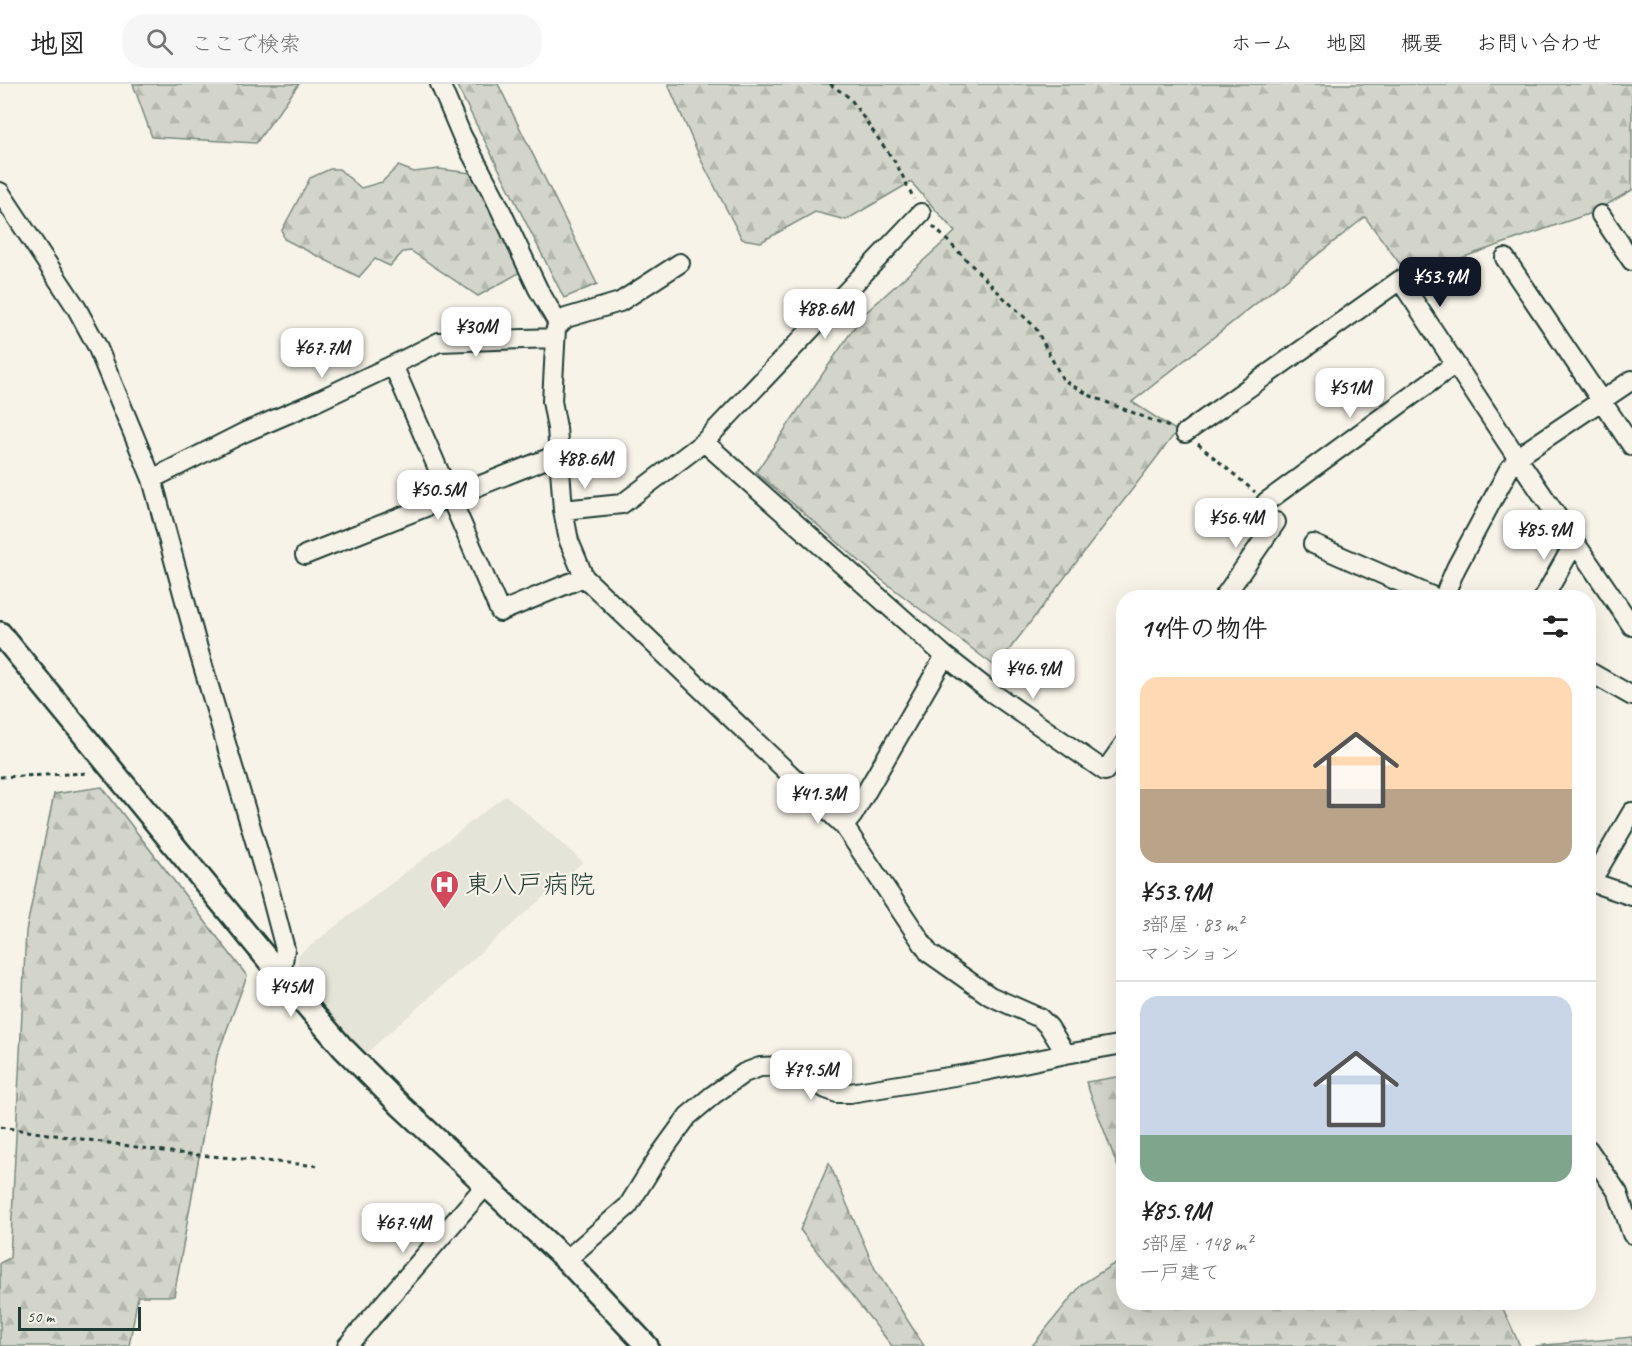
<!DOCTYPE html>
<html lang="ja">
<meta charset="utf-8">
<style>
:root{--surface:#fff;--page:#f6f6f6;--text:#222;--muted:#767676;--line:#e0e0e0;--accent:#111827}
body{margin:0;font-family:Caveat,"Klee One",sans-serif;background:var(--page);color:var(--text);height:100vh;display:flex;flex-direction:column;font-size:22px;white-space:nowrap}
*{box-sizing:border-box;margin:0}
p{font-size:20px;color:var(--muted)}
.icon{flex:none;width:33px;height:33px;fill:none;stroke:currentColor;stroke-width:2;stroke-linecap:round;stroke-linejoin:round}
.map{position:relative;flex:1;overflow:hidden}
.details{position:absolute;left:1116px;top:506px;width:480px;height:720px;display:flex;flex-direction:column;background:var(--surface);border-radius:24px;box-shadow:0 6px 24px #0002}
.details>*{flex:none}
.scale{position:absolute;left:18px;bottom:15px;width:123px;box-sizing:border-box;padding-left:6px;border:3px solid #1f3d34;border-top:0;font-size:16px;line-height:21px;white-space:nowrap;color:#1f3d34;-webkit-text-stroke:4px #f7f3e8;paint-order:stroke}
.price{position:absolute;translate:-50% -51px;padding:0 14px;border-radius:12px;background:#fff;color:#222;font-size:20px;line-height:39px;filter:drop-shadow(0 2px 3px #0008)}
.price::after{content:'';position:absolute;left:50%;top:36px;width:18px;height:14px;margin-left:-9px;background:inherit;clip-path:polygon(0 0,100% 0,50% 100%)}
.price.current{background:var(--accent);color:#fff}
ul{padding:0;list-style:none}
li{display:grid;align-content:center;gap:12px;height:318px;padding:0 24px}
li+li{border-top:2px solid var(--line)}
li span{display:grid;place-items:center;height:186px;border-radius:18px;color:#555}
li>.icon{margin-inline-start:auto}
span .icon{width:108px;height:108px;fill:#fffc;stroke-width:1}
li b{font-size:26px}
h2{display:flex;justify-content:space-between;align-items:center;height:72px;padding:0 24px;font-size:26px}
header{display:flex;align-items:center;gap:36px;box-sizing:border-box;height:84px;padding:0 30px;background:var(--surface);border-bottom:2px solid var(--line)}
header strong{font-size:28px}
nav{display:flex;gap:33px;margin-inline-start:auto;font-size:21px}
.search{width:420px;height:54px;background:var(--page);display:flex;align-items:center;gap:15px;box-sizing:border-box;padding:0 21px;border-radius:24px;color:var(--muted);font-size:22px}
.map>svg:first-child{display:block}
</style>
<header>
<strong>地図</strong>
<div class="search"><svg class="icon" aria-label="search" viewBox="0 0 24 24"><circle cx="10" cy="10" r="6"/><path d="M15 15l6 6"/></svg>ここで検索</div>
<nav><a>ホーム</a><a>地図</a><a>概要</a><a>お問い合わせ</a></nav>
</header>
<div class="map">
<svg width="1632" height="1262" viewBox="0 0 1632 1262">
<defs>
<pattern id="forest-firs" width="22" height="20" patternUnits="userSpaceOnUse" patternTransform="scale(1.5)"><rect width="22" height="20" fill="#d3d5ca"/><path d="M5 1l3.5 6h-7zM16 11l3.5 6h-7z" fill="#b5b8ae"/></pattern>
</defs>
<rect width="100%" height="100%" fill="#f7f3e8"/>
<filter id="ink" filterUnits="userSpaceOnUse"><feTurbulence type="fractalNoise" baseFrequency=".0167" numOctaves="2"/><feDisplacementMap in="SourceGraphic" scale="12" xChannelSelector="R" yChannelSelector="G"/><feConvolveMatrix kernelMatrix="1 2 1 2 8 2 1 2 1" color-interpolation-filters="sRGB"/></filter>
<g filter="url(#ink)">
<!-- built -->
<path fill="#e5e4d9" d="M 506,711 L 583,778 L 364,971 L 303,899 L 297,872 Z"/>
<!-- forest -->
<path fill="url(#forest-firs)" stroke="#79897f" stroke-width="1.5" d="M 133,0 L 299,0 L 256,59 L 152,53 Z
M 456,0 L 498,0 L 597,200 L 564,214 Z
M 668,0 L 1632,0 L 1632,106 L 1594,128 L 1409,192 L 1365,133 L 1132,318 L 1177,347 L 996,583 L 878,493 L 756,388 L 862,232 L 955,148 L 911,98 L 846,136 L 815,128 L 761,158 L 742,155 L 702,78 Z
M 398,82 L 414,88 L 439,85 L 471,89 L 484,107 L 519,189 L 478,212 L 411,167 L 403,168 L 390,182 L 375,175 L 359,193 L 284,155 L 282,146 L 310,94 L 330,85 L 339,85 L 361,104 L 382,98 Z
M 102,703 L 247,892 L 217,972 L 174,1212 L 138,1212 L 129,1262 L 0,1262 L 0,1179 L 10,1174 L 26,847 L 54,710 Z
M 1123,992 L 1124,992 L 1123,1097 L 1086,998 Z
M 829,1079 L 875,1185 L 924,1262 L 892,1262 L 800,1146 Z
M 1123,1174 L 1124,1218 L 1500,1218 L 1520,1262 L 1032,1262 L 1082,1200 Z
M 1632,1253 L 1632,1262 L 1535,1262 Z"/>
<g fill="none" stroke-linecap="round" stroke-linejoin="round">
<defs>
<path id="minor" d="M 440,0 L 462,52 L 494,112 L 538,205 L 559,241
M 0,108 L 76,223 L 97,262 L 152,395 L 245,348 L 311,320 L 393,281 L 500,528 L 584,493
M 921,129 L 704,358 L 622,420 L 563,426 L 569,457 L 584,493 L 844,742 L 929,869 L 990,912 L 1040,934 L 1049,943 L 1066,970
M 1601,131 L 1632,177
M 1505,174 L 1632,362
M 393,281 L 439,258 L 555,254
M 1632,296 L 1525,368 L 1518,375 L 1632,542
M 1185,349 L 1400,196 L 1518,375 L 1509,385 L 1456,484 L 1447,505 L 1446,513
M 704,358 L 945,572 L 991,608 L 1105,687 L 1124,660
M 152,395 L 200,572 L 269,804 L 285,865 L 281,892
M 1266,418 L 1455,280
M 563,426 L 557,344 L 552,317 L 556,244 L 566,234 L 620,218 L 680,179
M 1313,460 L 1434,513
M 305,471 L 559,370
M 1224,513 L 1276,438
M 1544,513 L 1575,458
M 1588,587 L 1632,612
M 844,742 L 853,731 L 945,572
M 1588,797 L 1632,812
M 1591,798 L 1632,728
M 1588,1065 L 1618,1109 L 1632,1150
M 566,1176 L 628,1122 L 659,1072 L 688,1032 L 713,1011 L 744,989 L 760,983 L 781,982 L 801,990 L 826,1005 L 837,1009 L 850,1009 L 985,987 L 1066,970 L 1124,960
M 347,1262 L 486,1101"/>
<path id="tertiary" d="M 0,549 L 287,899 L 343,964 L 401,1022 L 566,1176 L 647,1262"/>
</defs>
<!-- minor casing -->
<use href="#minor" stroke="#1f3d34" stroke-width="22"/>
<!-- tertiary casing -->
<use href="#tertiary" stroke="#1f3d34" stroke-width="26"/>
<!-- path -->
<path stroke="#1f3d34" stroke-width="3" stroke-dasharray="4.5 4.5" stroke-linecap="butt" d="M 830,0 L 850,14 L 863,33 L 897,81 L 914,115
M 933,142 L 1003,213 L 1035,243 L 1063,296 L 1091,312 L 1169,343
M 1198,360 L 1255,408
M 0,693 L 90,689
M 0,1043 L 177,1069 L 320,1082"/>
<!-- minor -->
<use href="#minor" stroke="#f7f3e8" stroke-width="18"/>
<!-- tertiary -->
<use href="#tertiary" stroke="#f7f3e8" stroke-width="21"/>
</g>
</g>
<!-- icons -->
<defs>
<symbol id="hospital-pin" viewBox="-11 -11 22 30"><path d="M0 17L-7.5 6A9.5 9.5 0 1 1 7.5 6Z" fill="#d1495b" stroke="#f7f3e8"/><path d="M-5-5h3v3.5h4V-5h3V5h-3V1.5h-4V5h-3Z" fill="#fff"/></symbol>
</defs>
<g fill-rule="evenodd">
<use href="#hospital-pin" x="428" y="784" width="33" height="45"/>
</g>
<g text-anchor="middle" stroke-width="4.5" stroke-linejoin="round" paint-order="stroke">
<!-- poi labels -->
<g font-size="26" fill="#1f3d34" stroke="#f7f3e8" text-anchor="start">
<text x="465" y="809">東八戸病院</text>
</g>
</g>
</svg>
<div class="scale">50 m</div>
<b class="price current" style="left:1440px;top:224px">¥53.9M</b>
<b class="price" style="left:825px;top:256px">¥88.6M</b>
<b class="price" style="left:476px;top:274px">¥30M</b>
<b class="price" style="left:322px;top:295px">¥67.7M</b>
<b class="price" style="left:1350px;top:335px">¥51M</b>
<b class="price" style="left:585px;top:406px">¥88.6M</b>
<b class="price" style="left:438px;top:437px">¥50.5M</b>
<b class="price" style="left:1236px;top:465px">¥56.4M</b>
<b class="price" style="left:1544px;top:477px">¥85.9M</b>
<b class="price" style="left:1033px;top:616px">¥46.9M</b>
<b class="price" style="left:818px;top:741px">¥41.3M</b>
<b class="price" style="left:291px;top:934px">¥45M</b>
<b class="price" style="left:811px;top:1017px">¥79.5M</b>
<b class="price" style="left:403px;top:1170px">¥67.4M</b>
<section class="details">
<h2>14件の物件<svg class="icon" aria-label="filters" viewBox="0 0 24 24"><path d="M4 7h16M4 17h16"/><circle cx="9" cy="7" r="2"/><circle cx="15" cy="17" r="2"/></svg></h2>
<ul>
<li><span style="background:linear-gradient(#ffd9b3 60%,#b9a48a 0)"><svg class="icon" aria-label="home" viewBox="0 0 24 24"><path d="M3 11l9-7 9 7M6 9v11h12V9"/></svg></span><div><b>¥53.9M</b><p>3部屋 · 83 m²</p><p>マンション</p></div></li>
<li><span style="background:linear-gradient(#c9d6e8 75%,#7fa58c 0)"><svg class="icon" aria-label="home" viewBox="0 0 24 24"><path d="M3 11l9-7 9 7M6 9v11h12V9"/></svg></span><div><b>¥85.9M</b><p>5部屋 · 148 m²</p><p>一戸建て</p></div></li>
</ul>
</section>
</div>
